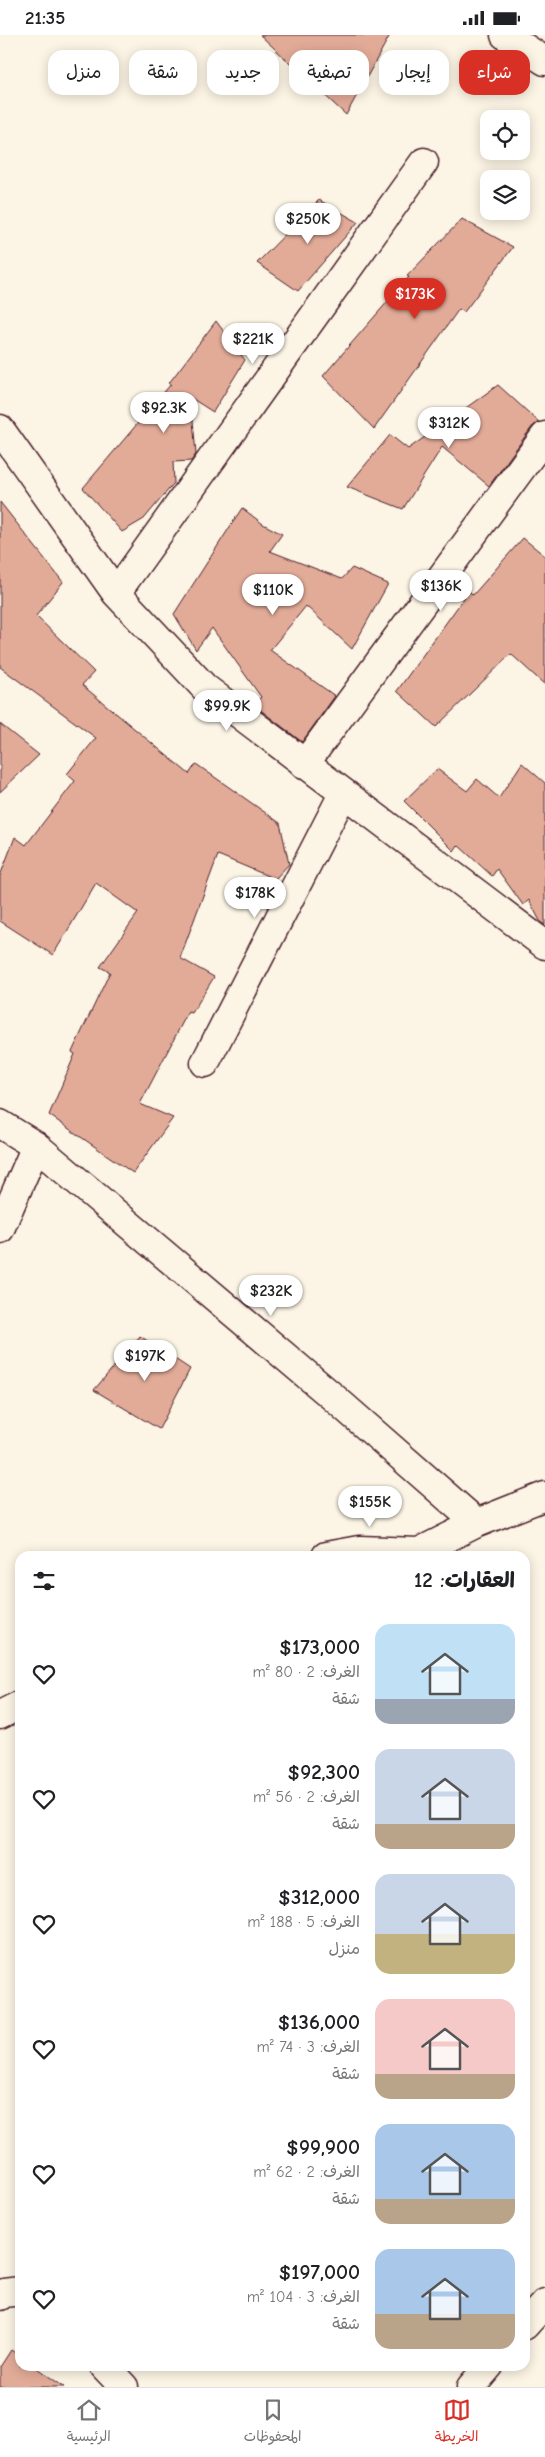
<!DOCTYPE html>
<html lang="ar">
<meta charset="utf-8">
<style>
:root{--surface:#fff;--page:#f6f6f6;--text:#202124;--muted:#757577;--line:#e0e0e0;--accent:#d93025}
body{margin:0;font-family:"Comic Neue","Playpen Sans Arabic",sans-serif;background:var(--page);color:var(--text);direction:rtl;height:100vh;display:flex;flex-direction:column;font-size:19px;white-space:nowrap}
*{box-sizing:border-box;margin:0}
p{font-size:16px;color:var(--muted)}
.icon{flex:none;width:28px;height:28px;fill:none;stroke:currentColor;stroke-width:2;stroke-linecap:round;stroke-linejoin:round}
.map{position:relative;flex:1;overflow:hidden;direction:ltr}
.sheet{position:absolute;left:15px;top:1516px;width:515px;height:820px;display:flex;flex-direction:column;background:var(--surface);border-radius:15px;box-shadow:0 2px 12px #0003;direction:rtl}
.sheet>*{flex:none}
.banner{position:absolute;left:15px;top:15px;width:515px;height:45px;direction:rtl;display:flex;gap:10px}
.buttons{position:absolute;left:480px;top:75px;display:grid;gap:10px}
.buttons a{display:grid;place-items:center;width:50px;height:50px;border-radius:10px;background:var(--surface);box-shadow:0 2px 12px #0003;font-size:25px}
.price{position:absolute;translate:-50% -42px;padding:0 11px;border-radius:18px;background:#fff;color:#222;font-size:16px;line-height:32px;filter:drop-shadow(0 1px 2px #0008)}
.price::after{content:'';position:absolute;left:50%;top:30px;width:15px;height:11px;margin-left:-8px;background:inherit;clip-path:polygon(0 0,100% 0,50% 100%)}
.price.on{background:var(--accent);color:#fff}
ul{padding:0;list-style:none}
li{display:flex;align-items:center;gap:15px;height:125px;padding:0 15px}
li span{display:grid;place-items:center;flex:none;width:140px;height:100px;border-radius:15px;color:#555}
li>.icon{margin-inline-start:auto}
span .icon{width:60px;height:60px;fill:#fffc;stroke-width:1}
li b{font-size:21px}
h2{display:flex;justify-content:space-between;align-items:center;height:60px;padding:0 15px;font-size:21px}
.pill{padding:0 18px;border-radius:15px;background:var(--surface);box-shadow:0 2px 12px #0003;font-size:18px;line-height:45px}
.pill.on{background:var(--accent);color:#fff}
.status{display:flex;justify-content:space-between;align-items:center;height:35px;padding:0 25px;background:var(--surface);direction:ltr}
.status svg{height:14px;fill:currentColor}
.dock{display:flex;justify-content:space-around;align-items:center;height:70px;border-top:1px solid var(--line);background:var(--surface);font-size:14px;color:var(--muted)}
.dock a{display:grid;justify-items:center;gap:2px}
.dock .on{color:var(--accent)}
.map>svg:first-child{display:block}
</style>
<div class="status"><b>21:35</b><svg viewBox="0 0 49 12"><path d="M0 12V9h3v3zM5 12V6h3v6zM10 12V3h3v9zM15 12V0h3v12zM26 1h20v11H26zM47 4h2v5h-2z"/></svg></div>
<div class="map">
<svg width="545" height="2352" viewBox="0 0 545 2352">
<rect width="100%" height="100%" fill="#fcf5e5"/>
<filter id="ink" filterUnits="userSpaceOnUse"><feTurbulence type="fractalNoise" baseFrequency=".02" numOctaves="2"/><feDisplacementMap in="SourceGraphic" scale="10" xChannelSelector="R" yChannelSelector="G"/><feConvolveMatrix kernelMatrix="1 2 1 2 8 2 1 2 1" color-interpolation-filters="sRGB"/></filter>
<g filter="url(#ink)">
<!-- building -->
<path fill="#e2ab98" stroke="#4a1f2b" d="M 260,0 L 390,0 L 346,80 Z
M 319,165 L 358,187 L 298,256 L 257,228 Z
M 462,184 L 513,212 L 464,277 L 459,274 L 374,394 L 323,341 L 409,242 L 407,241 Z
M 216,286 L 245,325 L 213,377 L 191,363 L 196,419 L 191,426 L 173,427 L 174,448 L 144,484 L 122,497 L 83,453 L 171,349 L 169,348 Z
M 498,350 L 539,387 L 532,392 L 489,451 L 442,412 L 403,474 L 347,452 L 390,400 L 408,414 Z
M 0,467 L 63,547 L 36,581 L 94,637 L 82,650 L 189,739 L 196,729 L 280,788 L 289,829 L 275,844 L 218,820 L 180,923 L 214,942 L 192,978 L 188,977 L 140,1069 L 173,1083 L 133,1138 L 49,1080 L 75,1019 L 72,1017 L 110,937 L 100,932 L 138,878 L 96,848 L 53,920 L 0,886 L 0,841 L 15,802 L 26,810 L 75,746 L 67,739 L 96,703 L 0,632 Z
M 242,473 L 263,489 L 282,499 L 270,516 L 342,544 L 352,533 L 388,549 L 352,614 L 306,571 L 270,615 L 335,661 L 302,707 L 254,670 L 261,662 L 212,593 L 196,615 L 174,579 Z
M 523,503 L 545,521 L 545,650 L 511,619 L 436,692 L 397,656 L 469,556 L 473,560 Z
M 0,689 L 39,720 L 0,757 Z
M 522,728 L 545,748 L 545,890 L 540,886 L 529,865 L 523,870 L 497,834 L 492,841 L 458,810 L 454,816 L 404,766 L 437,734 L 467,756 L 477,744 L 499,763 Z
M 140,1301 L 190,1334 L 159,1394 L 94,1355 Z
M 11,2315 L 20,2321 L 20,2331 L 34,2331 L 64,2352 L 0,2352 L 0,2332 Z"/>
<g fill="none" stroke-linecap="round" stroke-linejoin="round">
<defs>
<path id="minor" d="M 505,0 L 545,26
M 0,394 L 116,558 L 205,653 L 545,910
M 116,558 L 424,127
M 304,730 L 545,401
M 205,1028 L 343,759
M 0,1089 L 36,1111 L 333,1362 L 477,1488
M 0,1194 L 36,1111
M 326,1521 L 359,1515 L 419,1517
M 411,1521 L 477,1488 L 545,1461
M 0,1680 L 20,1670
M 0,2261 L 4,2258 L 20,2256
M 525,2290 L 545,2268
M 104,2331 L 124,2352
M 471,2352 L 489,2331"/>
</defs>
<!-- minor casing -->
<use href="#minor" stroke="#4a1f2b" stroke-width="31"/>
<!-- minor -->
<use href="#minor" stroke="#fcf5e5" stroke-width="28"/>
</g>
</g>
</svg>
<div class="buttons">
<a><svg class="icon" aria-label="locate" viewBox="0 0 24 24"><circle cx="12" cy="12" r="6"/><path d="M12 2v4M12 18v4M2 12h4M18 12h4"/></svg></a>
<a><svg class="icon" aria-label="layers" viewBox="0 0 24 24"><path d="M12 4l9 5-9 5-9-5zM3 14l9 5 9-5"/></svg></a>
</div>
<b class="price" style="left:308px;top:210px">$250K</b>
<b class="price on" style="left:415px;top:285px">$173K</b>
<b class="price" style="left:253px;top:330px">$221K</b>
<b class="price" style="left:164px;top:399px">$92.3K</b>
<b class="price" style="left:449px;top:414px">$312K</b>
<b class="price" style="left:441px;top:577px">$136K</b>
<b class="price" style="left:273px;top:581px">$110K</b>
<b class="price" style="left:227px;top:697px">$99.9K</b>
<b class="price" style="left:255px;top:884px">$178K</b>
<b class="price" style="left:271px;top:1282px">$232K</b>
<b class="price" style="left:145px;top:1347px">$197K</b>
<b class="price" style="left:370px;top:1493px">$155K</b>
<div class="banner">
<a class="pill on">شراء</a>
<a class="pill">إيجار</a>
<a class="pill">تصفية</a>
<a class="pill">جديد</a>
<a class="pill">شقة</a>
<a class="pill">منزل</a>
</div>
<section class="sheet">
<h2>العقارات: 12<svg class="icon" aria-label="filters" viewBox="0 0 24 24"><path d="M4 7h16M4 17h16"/><circle cx="9" cy="7" r="2"/><circle cx="15" cy="17" r="2"/></svg></h2>
<ul>
<li><span style="background:linear-gradient(#bfe0f5 75%,#9aa5b1 0)"><svg class="icon" aria-label="home" viewBox="0 0 24 24"><path d="M3 11l9-7 9 7M6 9v11h12V9"/></svg></span><div><b>$173,000</b><p>الغرف: 2 · 80 m²</p><p>شقة</p></div><svg class="icon" aria-label="heart" viewBox="0 0 24 24"><path d="M12 20l-8-8c-3-5 5-10 8-4 3-6 11-1 8 4z"/></svg></li>
<li><span style="background:linear-gradient(#c9d6e8 75%,#b9a48a 0)"><svg class="icon" aria-label="home" viewBox="0 0 24 24"><path d="M3 11l9-7 9 7M6 9v11h12V9"/></svg></span><div><b>$92,300</b><p>الغرف: 2 · 56 m²</p><p>شقة</p></div><svg class="icon" aria-label="heart" viewBox="0 0 24 24"><path d="M12 20l-8-8c-3-5 5-10 8-4 3-6 11-1 8 4z"/></svg></li>
<li><span style="background:linear-gradient(#c9d6e8 60%,#c2b280 0)"><svg class="icon" aria-label="home" viewBox="0 0 24 24"><path d="M3 11l9-7 9 7M6 9v11h12V9"/></svg></span><div><b>$312,000</b><p>الغرف: 5 · 188 m²</p><p>منزل</p></div><svg class="icon" aria-label="heart" viewBox="0 0 24 24"><path d="M12 20l-8-8c-3-5 5-10 8-4 3-6 11-1 8 4z"/></svg></li>
<li><span style="background:linear-gradient(#f6c9c9 75%,#b9a48a 0)"><svg class="icon" aria-label="home" viewBox="0 0 24 24"><path d="M3 11l9-7 9 7M6 9v11h12V9"/></svg></span><div><b>$136,000</b><p>الغرف: 3 · 74 m²</p><p>شقة</p></div><svg class="icon" aria-label="heart" viewBox="0 0 24 24"><path d="M12 20l-8-8c-3-5 5-10 8-4 3-6 11-1 8 4z"/></svg></li>
<li><span style="background:linear-gradient(#a9c7e8 75%,#b9a48a 0)"><svg class="icon" aria-label="home" viewBox="0 0 24 24"><path d="M3 11l9-7 9 7M6 9v11h12V9"/></svg></span><div><b>$99,900</b><p>الغرف: 2 · 62 m²</p><p>شقة</p></div><svg class="icon" aria-label="heart" viewBox="0 0 24 24"><path d="M12 20l-8-8c-3-5 5-10 8-4 3-6 11-1 8 4z"/></svg></li>
<li><span style="background:linear-gradient(#a9c7e8 65%,#b9a48a 0)"><svg class="icon" aria-label="home" viewBox="0 0 24 24"><path d="M3 11l9-7 9 7M6 9v11h12V9"/></svg></span><div><b>$197,000</b><p>الغرف: 3 · 104 m²</p><p>شقة</p></div><svg class="icon" aria-label="heart" viewBox="0 0 24 24"><path d="M12 20l-8-8c-3-5 5-10 8-4 3-6 11-1 8 4z"/></svg></li>
</ul>
</section>
</div>
<nav class="dock">
<a class="on"><svg class="icon" aria-label="map" viewBox="0 0 24 24"><path d="M3 6l6-2 6 2 6-2v14l-6 2-6-2-6 2zM9 4v14M15 6v14"/></svg>الخريطة</a>
<a><svg class="icon" aria-label="saved" viewBox="0 0 24 24"><path d="M7 4h10v16l-5-4-5 4z"/></svg>المحفوظات</a>
<a><svg class="icon" aria-label="home" viewBox="0 0 24 24"><path d="M3 11l9-7 9 7M6 9v11h12V9"/></svg>الرئيسية</a>
</nav>
